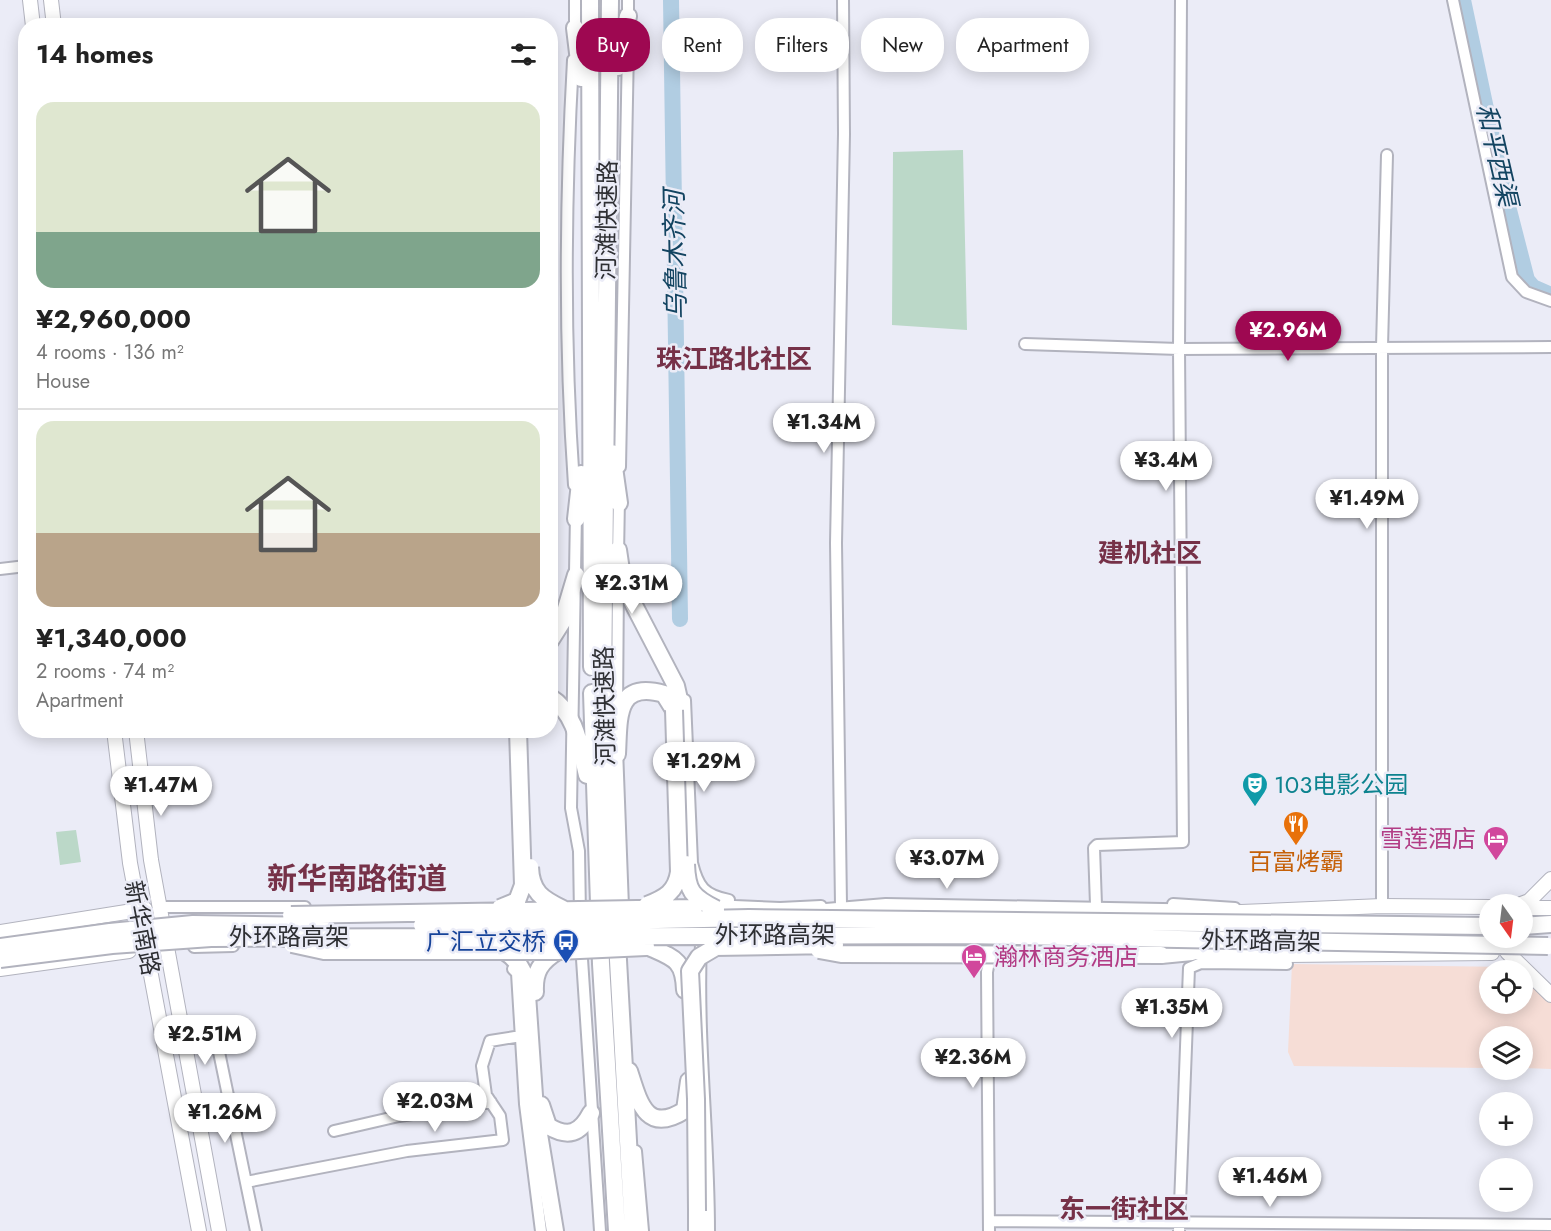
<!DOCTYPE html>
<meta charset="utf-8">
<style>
:root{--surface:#fff;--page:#f6f6f6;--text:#222;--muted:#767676;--line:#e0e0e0;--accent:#9e0851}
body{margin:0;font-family:Jost,"Noto Sans SC",sans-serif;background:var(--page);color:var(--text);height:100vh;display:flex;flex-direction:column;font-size:22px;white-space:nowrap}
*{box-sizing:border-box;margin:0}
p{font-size:20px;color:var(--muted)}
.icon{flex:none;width:33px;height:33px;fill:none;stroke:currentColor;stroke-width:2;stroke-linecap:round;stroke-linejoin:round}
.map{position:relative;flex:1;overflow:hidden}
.panel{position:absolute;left:18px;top:18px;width:540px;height:720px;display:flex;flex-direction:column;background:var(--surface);border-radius:24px;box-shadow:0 3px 15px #0003}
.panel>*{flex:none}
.banner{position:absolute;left:576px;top:18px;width:570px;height:54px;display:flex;gap:12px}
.needle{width:39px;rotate:166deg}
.buttons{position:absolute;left:1479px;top:894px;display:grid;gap:12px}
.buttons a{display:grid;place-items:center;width:54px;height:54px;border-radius:50%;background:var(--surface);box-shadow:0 3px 15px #0003;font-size:30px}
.price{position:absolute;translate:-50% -51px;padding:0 14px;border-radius:21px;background:#fff;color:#222;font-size:20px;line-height:39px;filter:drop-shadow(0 2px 3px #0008)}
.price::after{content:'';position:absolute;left:50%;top:36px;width:18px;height:14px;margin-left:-9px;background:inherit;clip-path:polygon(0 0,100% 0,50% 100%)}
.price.current{background:var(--accent);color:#fff}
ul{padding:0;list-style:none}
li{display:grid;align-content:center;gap:12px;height:318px;padding:0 18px}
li+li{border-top:2px solid var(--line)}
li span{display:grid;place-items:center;height:186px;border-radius:18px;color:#555}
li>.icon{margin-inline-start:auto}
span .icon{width:108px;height:108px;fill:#fffc;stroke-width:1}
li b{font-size:26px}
h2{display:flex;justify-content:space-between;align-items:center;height:72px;padding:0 18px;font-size:26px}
.tag{padding:0 21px;border-radius:24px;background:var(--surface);box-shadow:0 3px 15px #0003;font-size:21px;line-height:54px}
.tag.current{background:var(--accent);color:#fff}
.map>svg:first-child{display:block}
</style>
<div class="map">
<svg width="1551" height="1231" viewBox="0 0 1551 1231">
<rect width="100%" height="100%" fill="#ebecf7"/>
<!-- commercial -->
<path fill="#f6ddd6" d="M 1292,964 L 1511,967 L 1515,970 L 1490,970 L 1490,1004 L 1522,1004 L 1523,977 L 1551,1001 L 1551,1069 L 1523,1068 L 1522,1036 L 1490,1036 L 1489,1068 L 1294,1066 L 1288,1052 Z"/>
<!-- green -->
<path fill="#bbd8c8" d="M 963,150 L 967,330 L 892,325 L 893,152 Z
M 76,830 L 81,862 L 60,865 L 56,832 Z"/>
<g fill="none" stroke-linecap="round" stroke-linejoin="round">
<!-- river -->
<path stroke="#b1cde2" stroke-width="16" d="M 671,0 L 680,619
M 1463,0 L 1500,175 L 1527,280 L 1533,287 L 1551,295"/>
<defs>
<path id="minor" d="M 628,0 L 628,23
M 1453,0 L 1512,277 L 1526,292 L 1551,301
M 575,33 L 575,0
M 573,60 C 565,202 564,344 574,485
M 1025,344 L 1179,349 L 1551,347
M 620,467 L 628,47
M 576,513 L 571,808 L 579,851 L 580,916
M 618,557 L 619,497
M 0,569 L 26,566
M 685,700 L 692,863 C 698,887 704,895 729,900
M 617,713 L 618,578
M 617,749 L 623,907
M 1173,904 L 1235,908
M 711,905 L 780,908 L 821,906
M 841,905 L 836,543 L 844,134 L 843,0
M 1096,905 L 1094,848 L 1097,845 L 1183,842 L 1179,349 L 1181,0
M 1382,906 L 1382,347 L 1387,155
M 159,907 L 305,907
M 701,943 C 697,1039 709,1135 709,1231
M 581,944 L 600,1231
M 830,945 L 935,946
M 194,947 L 233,946
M 513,969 L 517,973 L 525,1104 L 541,1231
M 219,1052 L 256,1231
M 334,1131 L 399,1116 L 491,1102
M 636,1151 L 643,1231
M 246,1182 L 407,1151 L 503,1140 L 500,1116 L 486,1095 L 482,1066 L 490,1041 L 521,1036
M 989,1221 L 1551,1225
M 989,1231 L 987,972 L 991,950
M 1179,1231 L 1189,968 L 1201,963 L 1287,964"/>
<path id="major" d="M 30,0 L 33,26
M 51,0 L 54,26
M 114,730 L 130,863 L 199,1231
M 136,730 L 151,860 L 219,1231
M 1521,904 L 1529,901 L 1551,879
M 1522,908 L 1551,908
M 1216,913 L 1382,906 L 1490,907
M 0,932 L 145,909
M 1192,952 L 1287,955 L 1492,953
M 1507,952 L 1551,995
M 0,969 L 129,951"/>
<path id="highway" d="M 590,0 L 592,667
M 610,0 L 603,689 L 633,1231
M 575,28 L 581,78
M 618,67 L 628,16
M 612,453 L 619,503
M 576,519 L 581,474
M 618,550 L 623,584 L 676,686 L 681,708
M 550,641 L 562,622 L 576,575
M 592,693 L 601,964 L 617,1231
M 550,697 C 576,713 580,747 587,775
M 617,754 C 619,718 615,680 664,694 L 674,710
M 814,913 L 886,907 L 1216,913
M 1522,926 L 1551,924
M 649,947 C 674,958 684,960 685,990
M 504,951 C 516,958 522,967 526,980 L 535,1110 L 555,1231
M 1161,955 L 1192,952
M 535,992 C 534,972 540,962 558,951
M 629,1071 C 639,1102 646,1135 685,1110 L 689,1081
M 541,1105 L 548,1126 C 568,1138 580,1134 591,1113
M 697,1211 L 697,1231"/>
</defs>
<!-- minor casing -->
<use href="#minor" stroke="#b2b3be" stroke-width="14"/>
<!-- major casing -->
<use href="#major" stroke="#b2b3be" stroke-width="16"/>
<!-- highway casing -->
<use href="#highway" stroke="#b2b3be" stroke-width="20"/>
<!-- minor -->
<use href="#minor" stroke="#fff" stroke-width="10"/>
<!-- major -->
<use href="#major" stroke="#fff" stroke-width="14"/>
<!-- highway -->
<use href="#highway" stroke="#fff" stroke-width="16"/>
<defs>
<path id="highway-bridge" d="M 686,864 C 687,891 692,897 716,909
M 530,867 C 531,892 542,899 563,909
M 647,905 C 665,898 676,892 679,872 L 674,710
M 500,908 L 517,901 L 523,885 L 518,730
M 291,915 L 694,908
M 422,925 L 749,918 L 1490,926
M 292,944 L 324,951 L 558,951 L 646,947
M 0,947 L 110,932 L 193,924 L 322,926
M 714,947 L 835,945
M 819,950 L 841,954 L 1161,955
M 0,959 L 112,945 L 211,938 L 964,935 L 1548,946
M 697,1211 L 696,1099 L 690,971 L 699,957 L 716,947"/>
</defs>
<!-- highway-bridge casing -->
<use href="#highway-bridge" stroke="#b2b3be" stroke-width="20" stroke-linecap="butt"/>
<!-- highway-bridge -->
<use href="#highway-bridge" stroke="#fff" stroke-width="16"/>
</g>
<!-- icons -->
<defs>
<symbol id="theatre-pin" viewBox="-11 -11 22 30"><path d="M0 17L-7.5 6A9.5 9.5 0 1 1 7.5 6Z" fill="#0f9aa8" stroke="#ebecf7"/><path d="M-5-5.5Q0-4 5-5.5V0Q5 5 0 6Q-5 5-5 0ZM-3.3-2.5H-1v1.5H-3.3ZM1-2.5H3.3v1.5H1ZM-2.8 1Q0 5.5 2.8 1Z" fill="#fff"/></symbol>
<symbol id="restaurant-pin" viewBox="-11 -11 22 30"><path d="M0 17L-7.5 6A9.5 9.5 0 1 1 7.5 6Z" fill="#e8710a" stroke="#ebecf7"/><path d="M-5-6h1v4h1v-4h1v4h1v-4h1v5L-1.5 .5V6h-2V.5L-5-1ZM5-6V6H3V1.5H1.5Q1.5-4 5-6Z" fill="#fff"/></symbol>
<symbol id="hotel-pin" viewBox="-11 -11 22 30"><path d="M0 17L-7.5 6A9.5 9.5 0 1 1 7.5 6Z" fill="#d1479c" stroke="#ebecf7"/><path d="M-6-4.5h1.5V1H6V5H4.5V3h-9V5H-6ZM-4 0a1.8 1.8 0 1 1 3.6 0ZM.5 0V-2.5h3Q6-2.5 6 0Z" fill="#fff"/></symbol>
<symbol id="bus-pin" viewBox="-11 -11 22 30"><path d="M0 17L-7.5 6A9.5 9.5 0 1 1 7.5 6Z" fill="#1a4fb4" stroke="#ebecf7"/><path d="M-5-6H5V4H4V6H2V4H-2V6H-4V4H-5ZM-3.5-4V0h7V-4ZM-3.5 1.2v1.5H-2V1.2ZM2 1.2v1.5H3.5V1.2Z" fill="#fff"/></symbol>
</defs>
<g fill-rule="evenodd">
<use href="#theatre-pin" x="1240" y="770" width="30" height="40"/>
<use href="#restaurant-pin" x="1281" y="809" width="30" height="40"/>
<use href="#hotel-pin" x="1481" y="824" width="30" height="40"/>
<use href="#bus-pin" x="551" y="927" width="30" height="40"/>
<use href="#hotel-pin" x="959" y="942" width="30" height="40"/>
</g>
<g text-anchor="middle" stroke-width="5" stroke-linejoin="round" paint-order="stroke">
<!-- street labels -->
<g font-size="24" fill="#2e2f33" stroke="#ebecf7">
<text transform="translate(607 220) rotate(-89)" y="8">河滩快速路</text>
<text transform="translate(605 706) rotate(-91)" y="8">河滩快速路</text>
<text transform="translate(142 928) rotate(79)" y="8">新华南路</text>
<text x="775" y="943">外环路高架</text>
<text x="289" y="945">外环路高架</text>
<text transform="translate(1261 941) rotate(1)" y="8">外环路高架</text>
</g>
<!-- culture labels -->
<g font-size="24" fill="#0d838f" stroke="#ebecf7" text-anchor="start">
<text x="1274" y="793">103电影公园</text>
</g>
<!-- hotel labels -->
<g font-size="24" fill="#b23c85" stroke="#ebecf7" text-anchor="end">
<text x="1476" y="847">雪莲酒店</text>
<text x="994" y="965" text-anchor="start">瀚林商务酒店</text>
</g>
<!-- food labels -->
<g font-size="24" fill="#c56008" stroke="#ebecf7">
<text x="1296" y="870">百富烤霸</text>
</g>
<!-- transit labels -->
<g font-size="24" fill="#164399" stroke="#ebecf7" text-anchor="end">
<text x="546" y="950">广汇立交桥</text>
</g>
<!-- water labels -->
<g font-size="26" font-style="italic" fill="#134461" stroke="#ebecf7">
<text transform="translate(1497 155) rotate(77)" y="9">和平西渠</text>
<text transform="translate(675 255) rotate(-91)" y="9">乌鲁木齐河</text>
</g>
<!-- neighbourhood labels -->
<g font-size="26" font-weight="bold" fill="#763148" stroke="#ebecf7">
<text x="734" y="368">珠江路北社区</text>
<text x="1150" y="562">建机社区</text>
<text x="1124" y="1218">东一街社区</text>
</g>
<!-- district labels -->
<g font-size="30" font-weight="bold" fill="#763148" stroke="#ebecf7">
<text x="357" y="889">新华南路街道</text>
</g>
</g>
</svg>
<div class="buttons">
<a><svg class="needle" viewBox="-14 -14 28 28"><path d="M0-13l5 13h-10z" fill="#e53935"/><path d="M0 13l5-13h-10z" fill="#767676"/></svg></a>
<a><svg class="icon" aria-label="locate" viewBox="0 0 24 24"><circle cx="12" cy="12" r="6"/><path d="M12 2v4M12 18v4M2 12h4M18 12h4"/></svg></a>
<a><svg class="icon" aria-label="layers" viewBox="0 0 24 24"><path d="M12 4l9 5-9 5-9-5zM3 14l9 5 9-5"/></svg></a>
<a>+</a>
<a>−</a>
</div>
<b class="price current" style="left:1288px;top:362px">¥2.96M</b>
<b class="price" style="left:824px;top:454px">¥1.34M</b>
<b class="price" style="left:1166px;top:492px">¥3.4M</b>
<b class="price" style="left:1367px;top:530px">¥1.49M</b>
<b class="price" style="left:632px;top:615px">¥2.31M</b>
<b class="price" style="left:704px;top:793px">¥1.29M</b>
<b class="price" style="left:161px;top:817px">¥1.47M</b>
<b class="price" style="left:947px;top:890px">¥3.07M</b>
<b class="price" style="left:1172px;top:1039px">¥1.35M</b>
<b class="price" style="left:205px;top:1066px">¥2.51M</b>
<b class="price" style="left:973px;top:1089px">¥2.36M</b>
<b class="price" style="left:435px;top:1133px">¥2.03M</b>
<b class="price" style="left:225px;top:1144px">¥1.26M</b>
<b class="price" style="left:1270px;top:1208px">¥1.46M</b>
<div class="banner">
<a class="tag current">Buy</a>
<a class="tag">Rent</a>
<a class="tag">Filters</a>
<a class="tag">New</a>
<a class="tag">Apartment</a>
</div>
<section class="panel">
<h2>14 homes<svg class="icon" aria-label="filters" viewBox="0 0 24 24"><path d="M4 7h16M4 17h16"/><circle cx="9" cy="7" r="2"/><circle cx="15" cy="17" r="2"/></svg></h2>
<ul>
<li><span style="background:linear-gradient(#dfe7d0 70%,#7fa58c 0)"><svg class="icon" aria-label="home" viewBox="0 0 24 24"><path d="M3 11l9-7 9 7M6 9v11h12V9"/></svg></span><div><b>¥2,960,000</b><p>4 rooms · 136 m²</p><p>House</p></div></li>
<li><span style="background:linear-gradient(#dfe7d0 60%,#b9a48a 0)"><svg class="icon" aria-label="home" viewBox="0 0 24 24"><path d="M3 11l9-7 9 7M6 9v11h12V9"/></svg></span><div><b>¥1,340,000</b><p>2 rooms · 74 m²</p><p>Apartment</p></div></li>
</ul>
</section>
</div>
